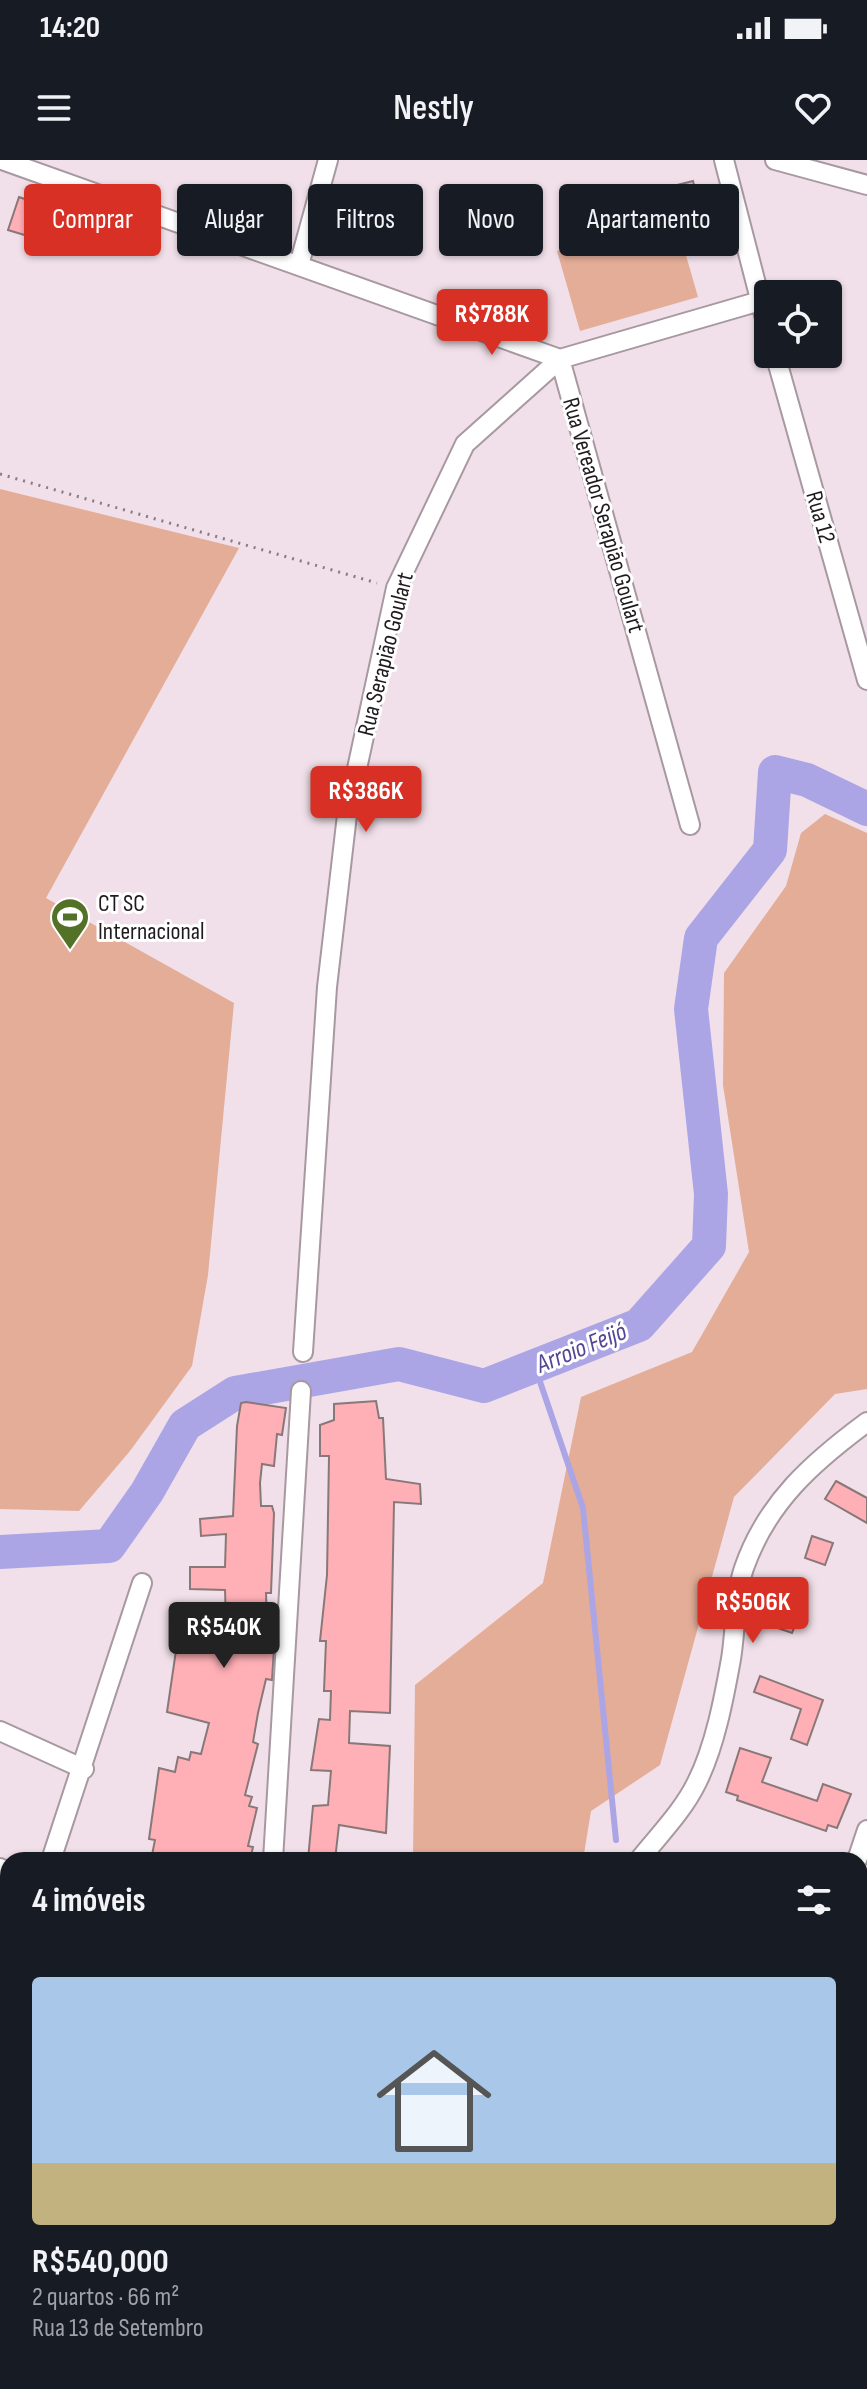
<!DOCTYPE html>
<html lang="pt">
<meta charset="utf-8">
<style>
:root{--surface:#171b24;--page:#242831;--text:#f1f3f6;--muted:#9ea1a6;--accent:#d93025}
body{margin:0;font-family:"Sofia Sans Condensed",sans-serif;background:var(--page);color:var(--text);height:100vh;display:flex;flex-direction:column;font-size:30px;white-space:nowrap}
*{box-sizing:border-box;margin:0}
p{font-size:26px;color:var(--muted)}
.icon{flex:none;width:44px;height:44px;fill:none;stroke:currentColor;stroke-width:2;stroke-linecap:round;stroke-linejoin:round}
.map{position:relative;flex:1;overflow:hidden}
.details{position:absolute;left:0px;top:1692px;width:868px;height:538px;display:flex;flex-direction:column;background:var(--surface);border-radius:24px 24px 0 0;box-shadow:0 2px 6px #0004}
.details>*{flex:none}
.banner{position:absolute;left:24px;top:24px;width:820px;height:72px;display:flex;gap:16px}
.buttons{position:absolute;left:754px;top:120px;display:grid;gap:16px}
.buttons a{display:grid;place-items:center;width:88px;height:88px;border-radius:8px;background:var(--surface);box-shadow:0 2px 6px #0004;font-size:40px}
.price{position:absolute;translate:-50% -68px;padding:0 18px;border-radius:8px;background:var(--accent);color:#fff;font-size:26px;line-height:52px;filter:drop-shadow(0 2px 4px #0008)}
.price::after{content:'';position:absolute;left:50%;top:48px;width:24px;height:18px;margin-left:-12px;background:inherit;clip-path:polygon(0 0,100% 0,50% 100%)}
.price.current{background:#222;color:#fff}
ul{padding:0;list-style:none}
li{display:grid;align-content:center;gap:16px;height:424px;padding:0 32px}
li span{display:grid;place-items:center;height:248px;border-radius:8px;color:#555}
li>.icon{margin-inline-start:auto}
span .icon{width:144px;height:144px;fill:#fffc;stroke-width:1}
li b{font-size:34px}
h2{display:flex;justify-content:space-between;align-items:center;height:96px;padding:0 32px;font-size:34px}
.chip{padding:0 28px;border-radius:8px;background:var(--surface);box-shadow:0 2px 6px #0004;font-size:28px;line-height:72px}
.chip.current{background:var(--accent);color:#fff}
.status{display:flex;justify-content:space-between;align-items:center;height:56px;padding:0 40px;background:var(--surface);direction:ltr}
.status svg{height:22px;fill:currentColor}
header{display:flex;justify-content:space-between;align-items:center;height:104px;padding:0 32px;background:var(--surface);font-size:36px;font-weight:600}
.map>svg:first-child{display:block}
</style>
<div class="status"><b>14:20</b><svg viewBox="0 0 49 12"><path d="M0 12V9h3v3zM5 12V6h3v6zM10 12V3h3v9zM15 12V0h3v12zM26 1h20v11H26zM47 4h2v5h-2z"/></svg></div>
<header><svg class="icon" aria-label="menu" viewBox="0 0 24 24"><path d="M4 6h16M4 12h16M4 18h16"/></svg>Nestly<svg class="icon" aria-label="heart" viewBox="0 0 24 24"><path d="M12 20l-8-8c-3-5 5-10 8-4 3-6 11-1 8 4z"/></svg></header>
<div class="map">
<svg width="867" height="2229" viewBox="0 0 867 2229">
<rect width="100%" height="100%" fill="#f1e0e9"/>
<!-- green -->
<path fill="#e3ad98" d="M 675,57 L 698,137 L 580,171 L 557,91 Z
M 0,329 L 239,388 L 46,738 L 234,843 L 208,1115 L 192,1206 L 130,1291 L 79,1351 L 0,1349 Z
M 825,654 L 867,673 L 867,1229 L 835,1234 L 734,1337 L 660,1605 L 591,1651 L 583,1700 L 413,1700 L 415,1525 L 543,1423 L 581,1237 L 692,1192 L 749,1092 L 723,925 L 724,813 L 786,726 L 801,673 Z"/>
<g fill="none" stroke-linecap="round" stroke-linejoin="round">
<!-- stream -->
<path stroke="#aba5e6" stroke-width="6" d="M 535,1207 L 583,1348 L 616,1680"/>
<!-- river -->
<path stroke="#aba5e6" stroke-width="34" d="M 0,1392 L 109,1386 L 147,1332 L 185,1265 L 235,1233 L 399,1204 L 484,1226 L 639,1165 L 709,1086 L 711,1034 L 691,849 L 701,778 L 770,690 L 775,612 L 807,620 L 867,649"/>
</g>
<!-- building -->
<path fill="#ffb0b6" stroke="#897879" stroke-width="2" d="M 693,21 L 699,44 L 671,51 L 665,28 Z
M 19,37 L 42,45 L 31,77 L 8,70 Z
M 376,1241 L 379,1258 L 383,1258 L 386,1319 L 420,1324 L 421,1344 L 394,1342 L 390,1553 L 350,1551 L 349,1583 L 390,1586 L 386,1673 L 339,1665 L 335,1700 L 308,1700 L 313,1646 L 328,1645 L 331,1611 L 311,1610 L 319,1559 L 330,1560 L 331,1531 L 324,1531 L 326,1481 L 320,1481 L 327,1415 L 329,1296 L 320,1296 L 320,1265 L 334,1260 L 334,1244 Z
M 246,1242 L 286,1248 L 282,1275 L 277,1274 L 274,1306 L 262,1304 L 260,1323 L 261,1346 L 272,1346 L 274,1353 L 271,1433 L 266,1433 L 267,1463 L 273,1463 L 275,1471 L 272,1520 L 266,1519 L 258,1553 L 253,1582 L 258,1584 L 245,1635 L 252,1637 L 249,1646 L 257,1648 L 248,1686 L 253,1687 L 250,1700 L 156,1700 L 157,1695 L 152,1695 L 155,1680 L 149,1679 L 159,1608 L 175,1612 L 178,1597 L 189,1600 L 191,1592 L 201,1594 L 209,1563 L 167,1552 L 180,1463 L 226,1463 L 225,1430 L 190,1429 L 190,1407 L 225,1407 L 226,1374 L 201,1376 L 200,1359 L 233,1356 L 237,1266 L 241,1243 Z
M 836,1321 L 867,1338 L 867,1363 L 825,1339 Z
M 812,1376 L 833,1383 L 825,1405 L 805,1398 Z
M 773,1444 L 800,1453 L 792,1473 L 766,1464 Z
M 760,1516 L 823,1540 L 807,1585 L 791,1579 L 801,1549 L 754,1532 Z
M 740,1588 L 771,1598 L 762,1622 L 817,1641 L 823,1624 L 851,1634 L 837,1668 L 828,1665 L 826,1671 L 737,1640 L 738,1636 L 726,1632 Z"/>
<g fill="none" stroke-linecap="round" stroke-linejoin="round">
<defs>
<path id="service" d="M 0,2130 L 8,2133"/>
<path id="minor" d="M 2,0 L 560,199 L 690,665
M 724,0 L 768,170
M 775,0 L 867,25
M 299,105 L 328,0
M 775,194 L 867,520
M 303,1192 L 327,827 L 347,655 L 396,428 L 465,284 L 560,199 L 760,141
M 0,1571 L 84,1609
M 51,1700 L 142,1423
M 273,1700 L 301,1231
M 639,1700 C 659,1675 683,1651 697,1622 C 715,1586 724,1538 731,1499 C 736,1469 734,1438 744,1408 C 767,1342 813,1302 867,1262
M 857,1700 L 867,1670
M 0,1708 L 8,1712
M 860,1867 L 867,1868
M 0,1921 L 8,1907
M 0,2028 L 8,2031
M 153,2229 L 154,2222
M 307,2229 L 308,2222
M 452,2229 L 453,2222
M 600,2229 L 601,2222
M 770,2229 L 773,2222"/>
</defs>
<!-- service casing -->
<use href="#service" stroke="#a898a0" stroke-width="13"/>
<!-- minor casing -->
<use href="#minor" stroke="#a898a0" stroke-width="22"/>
<!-- path -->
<path stroke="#867c82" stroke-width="3" stroke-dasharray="2 6" stroke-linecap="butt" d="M 0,314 L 377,423"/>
<!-- service -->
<use href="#service" stroke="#fff" stroke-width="9"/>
<!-- minor -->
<use href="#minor" stroke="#fff" stroke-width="18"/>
</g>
<!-- icons -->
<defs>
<symbol id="stadium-pin" viewBox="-11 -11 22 30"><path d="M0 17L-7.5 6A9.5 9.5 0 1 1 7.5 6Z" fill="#537228" stroke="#fff"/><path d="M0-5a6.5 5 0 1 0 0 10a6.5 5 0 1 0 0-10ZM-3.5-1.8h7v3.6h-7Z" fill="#fff"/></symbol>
</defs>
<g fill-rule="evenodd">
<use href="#stadium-pin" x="48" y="735" width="44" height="60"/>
</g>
<g text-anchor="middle" stroke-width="6" stroke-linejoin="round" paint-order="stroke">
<!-- street labels -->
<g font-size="24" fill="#1f1a1d" stroke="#fff">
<text transform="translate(604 355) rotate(74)" y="8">Rua Vereador Serapião Goulart</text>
<text transform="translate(821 357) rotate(74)" y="8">Rua 12</text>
<text transform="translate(385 494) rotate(-76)" y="8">Rua Serapião Goulart</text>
</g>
<!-- poi labels -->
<g font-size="24" fill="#1f1a1d" stroke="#fff" text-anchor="start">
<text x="98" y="751">CT SC<tspan x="98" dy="28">Internacional</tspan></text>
</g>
<!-- water labels -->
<g font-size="26" font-style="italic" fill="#534795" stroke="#fff">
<text transform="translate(581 1187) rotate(-22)" y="9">Arroio Feijó</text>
</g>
</g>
</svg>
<div class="buttons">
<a><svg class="icon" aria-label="locate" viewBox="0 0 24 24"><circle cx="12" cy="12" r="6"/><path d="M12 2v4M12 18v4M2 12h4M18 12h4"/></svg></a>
</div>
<b class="price" style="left:492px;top:197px">R$788K</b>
<b class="price" style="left:366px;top:674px">R$386K</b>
<b class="price" style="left:753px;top:1485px">R$506K</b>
<b class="price current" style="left:224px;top:1510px">R$540K</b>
<div class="banner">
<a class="chip current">Comprar</a>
<a class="chip">Alugar</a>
<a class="chip">Filtros</a>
<a class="chip">Novo</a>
<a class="chip">Apartamento</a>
</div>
<section class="details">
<h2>4 imóveis<svg class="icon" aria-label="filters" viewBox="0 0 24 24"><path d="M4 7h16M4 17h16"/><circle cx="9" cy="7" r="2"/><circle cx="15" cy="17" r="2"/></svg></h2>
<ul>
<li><span style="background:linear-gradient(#a9c7e8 75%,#c2b280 0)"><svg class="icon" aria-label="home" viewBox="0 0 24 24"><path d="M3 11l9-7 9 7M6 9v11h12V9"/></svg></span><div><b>R$540,000</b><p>2 quartos · 66 m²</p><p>Rua 13 de Setembro</p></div></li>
</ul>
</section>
</div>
